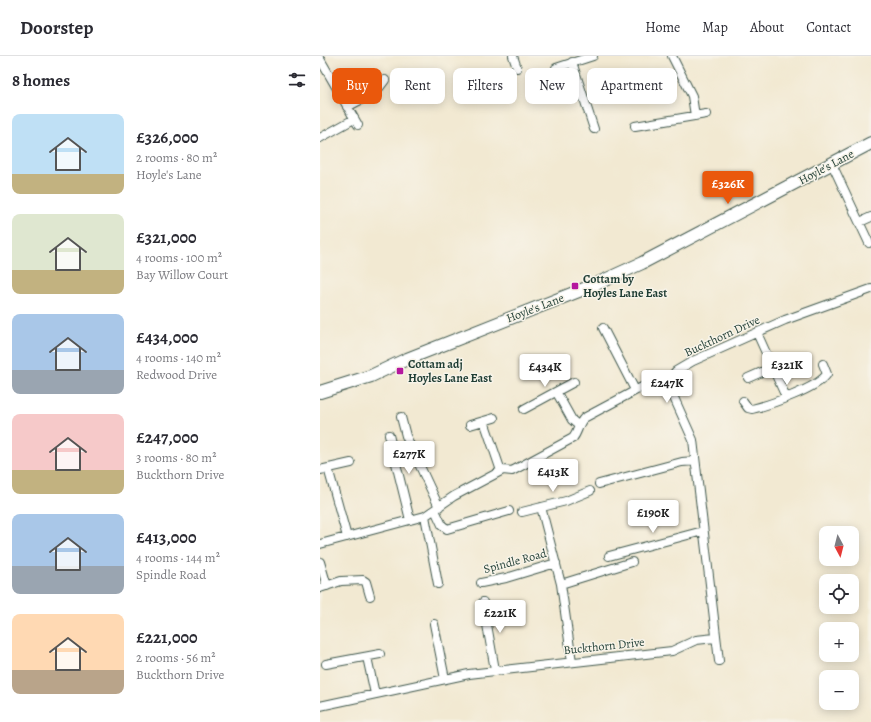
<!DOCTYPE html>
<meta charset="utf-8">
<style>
:root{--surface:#fff;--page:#f2f2f3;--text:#2b2b33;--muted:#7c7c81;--line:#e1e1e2;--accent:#ea580c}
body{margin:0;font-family:Alegreya,serif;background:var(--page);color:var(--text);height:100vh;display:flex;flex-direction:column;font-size:15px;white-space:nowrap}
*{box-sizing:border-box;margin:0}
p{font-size:13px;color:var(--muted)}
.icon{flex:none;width:22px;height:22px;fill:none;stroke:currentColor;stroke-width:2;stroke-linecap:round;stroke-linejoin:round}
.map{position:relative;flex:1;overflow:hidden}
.sheet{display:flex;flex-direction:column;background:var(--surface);width:320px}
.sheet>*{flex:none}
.banner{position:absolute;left:12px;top:12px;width:380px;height:36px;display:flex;gap:8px}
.needle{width:26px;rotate:173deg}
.fabs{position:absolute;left:499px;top:470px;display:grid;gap:8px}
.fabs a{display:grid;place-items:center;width:40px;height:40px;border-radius:8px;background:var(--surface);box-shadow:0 2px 10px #0003;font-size:20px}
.price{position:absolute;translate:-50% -34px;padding:0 9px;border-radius:4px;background:#fff;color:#222;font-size:13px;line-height:26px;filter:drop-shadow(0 1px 2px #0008)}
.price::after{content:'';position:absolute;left:50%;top:24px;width:12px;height:9px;margin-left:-6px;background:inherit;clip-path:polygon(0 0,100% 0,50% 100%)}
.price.current{background:var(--accent);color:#fff}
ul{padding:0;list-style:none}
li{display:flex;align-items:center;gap:12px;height:100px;padding:0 12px}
li span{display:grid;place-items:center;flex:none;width:112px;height:80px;border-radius:8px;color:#555}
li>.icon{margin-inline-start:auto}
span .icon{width:48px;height:48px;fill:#fffc;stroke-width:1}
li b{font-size:17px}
h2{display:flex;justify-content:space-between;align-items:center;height:48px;padding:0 12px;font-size:17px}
.tag{padding:0 14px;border-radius:8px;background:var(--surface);box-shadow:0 2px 10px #0003;font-size:14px;line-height:36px}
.tag.current{background:var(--accent);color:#fff}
header{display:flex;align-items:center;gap:24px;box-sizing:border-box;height:56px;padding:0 20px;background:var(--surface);border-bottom:1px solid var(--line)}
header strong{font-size:19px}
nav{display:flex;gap:22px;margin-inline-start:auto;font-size:14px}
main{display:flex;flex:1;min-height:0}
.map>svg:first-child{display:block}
</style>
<header>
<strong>Doorstep</strong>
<nav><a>Home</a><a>Map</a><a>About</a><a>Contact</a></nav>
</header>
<main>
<section class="sheet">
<h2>8 homes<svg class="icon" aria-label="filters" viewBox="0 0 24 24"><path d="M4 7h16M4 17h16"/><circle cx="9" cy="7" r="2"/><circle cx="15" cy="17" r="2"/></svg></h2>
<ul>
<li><span style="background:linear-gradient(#bfe0f5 75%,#c2b280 0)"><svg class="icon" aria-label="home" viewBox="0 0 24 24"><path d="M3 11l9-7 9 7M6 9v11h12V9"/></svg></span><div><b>£326,000</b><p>2 rooms · 80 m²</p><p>Hoyle's Lane</p></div></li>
<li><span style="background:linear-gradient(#dfe7d0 70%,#c2b280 0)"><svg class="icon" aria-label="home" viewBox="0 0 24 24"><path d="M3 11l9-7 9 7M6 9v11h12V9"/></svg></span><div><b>£321,000</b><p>4 rooms · 100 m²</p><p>Bay Willow Court</p></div></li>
<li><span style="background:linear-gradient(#a9c7e8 70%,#9aa5b1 0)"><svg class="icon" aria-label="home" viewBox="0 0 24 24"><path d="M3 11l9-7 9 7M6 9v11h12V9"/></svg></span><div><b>£434,000</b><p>4 rooms · 140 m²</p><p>Redwood Drive</p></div></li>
<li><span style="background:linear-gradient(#f6c9c9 70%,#c2b280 0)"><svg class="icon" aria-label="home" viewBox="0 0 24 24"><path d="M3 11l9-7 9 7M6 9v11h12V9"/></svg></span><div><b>£247,000</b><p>3 rooms · 80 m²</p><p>Buckthorn Drive</p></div></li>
<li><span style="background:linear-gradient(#a9c7e8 65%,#9aa5b1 0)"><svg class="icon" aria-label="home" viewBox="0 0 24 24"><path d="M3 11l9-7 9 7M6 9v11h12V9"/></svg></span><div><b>£413,000</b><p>4 rooms · 144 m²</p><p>Spindle Road</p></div></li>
<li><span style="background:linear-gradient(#ffd9b3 70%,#b9a48a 0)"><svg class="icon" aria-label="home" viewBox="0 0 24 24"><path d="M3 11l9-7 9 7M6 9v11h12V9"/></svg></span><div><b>£221,000</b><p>2 rooms · 56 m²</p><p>Buckthorn Drive</p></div></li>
</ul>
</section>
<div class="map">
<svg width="551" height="666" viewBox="0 0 551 666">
<rect width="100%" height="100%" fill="#f7f3e8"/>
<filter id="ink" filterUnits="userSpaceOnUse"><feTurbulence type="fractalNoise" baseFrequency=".025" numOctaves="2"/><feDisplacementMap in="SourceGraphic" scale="8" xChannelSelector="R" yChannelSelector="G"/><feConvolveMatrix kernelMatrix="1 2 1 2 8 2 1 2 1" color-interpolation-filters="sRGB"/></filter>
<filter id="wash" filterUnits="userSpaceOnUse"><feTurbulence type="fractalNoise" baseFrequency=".012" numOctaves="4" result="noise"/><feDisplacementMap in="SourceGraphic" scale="16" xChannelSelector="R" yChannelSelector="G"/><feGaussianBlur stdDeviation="0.9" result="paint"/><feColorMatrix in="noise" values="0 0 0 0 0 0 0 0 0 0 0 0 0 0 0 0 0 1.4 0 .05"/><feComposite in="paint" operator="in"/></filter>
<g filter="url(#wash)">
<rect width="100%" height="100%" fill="#f2e9d2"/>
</g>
<g filter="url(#ink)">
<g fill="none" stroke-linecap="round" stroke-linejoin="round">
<defs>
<path id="street" d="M 193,0 L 197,12
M 352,0 L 372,40 L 375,60
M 0,3 L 38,69
M 252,6 L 274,73
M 236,12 L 273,0
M 27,51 L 56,36 L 65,24
M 315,70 L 386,58
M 0,82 L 34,63
M 512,108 L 549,187
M 540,166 L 551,161
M 283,272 L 315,334
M 437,277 L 466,341
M 428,322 L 453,311
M 237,337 L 252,364 L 259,370
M 423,345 L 428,352 L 432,353 C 449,349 498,332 507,318 L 503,308
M 204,353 L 254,326
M 81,361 L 86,380 L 119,451
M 164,365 L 181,415
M 150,369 L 174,362
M 69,379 L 90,464
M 8,412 L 27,481
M 0,414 L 31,407
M 279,428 L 362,406 L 375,405
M 221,451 L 241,528 L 252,606
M 115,454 L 122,469 L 127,473 L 189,455
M 202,456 L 246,445 L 270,435
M 105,460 L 118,528
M 0,488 L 105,460 L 134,440 L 166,423 L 183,414 L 192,415 L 253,382 C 258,376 258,368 264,362 L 324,330 L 339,330 L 347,326
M 289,500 L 383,475
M 0,506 L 7,530
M 161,527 L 186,522 L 236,507
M 241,528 L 312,506
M 0,532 L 21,525 L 43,524 L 46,526 L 50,540
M 163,546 L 175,614
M 114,568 L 125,623
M 47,601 L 55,638
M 399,605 L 373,384 L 347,326 L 356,315 L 373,305 L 465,264 L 551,233
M 6,608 L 60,598
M 0,650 L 149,618 L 352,595 L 376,584 L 395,582"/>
<path id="secondary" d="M 0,336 L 51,320 L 87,303 L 274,229 L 322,207 L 551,87"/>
</defs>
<!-- street casing -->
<use href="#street" stroke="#3f574c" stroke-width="10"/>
<!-- secondary casing -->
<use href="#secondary" stroke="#3f574c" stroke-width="14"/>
<!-- street -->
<use href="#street" stroke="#fff" stroke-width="8"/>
<!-- secondary -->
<use href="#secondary" stroke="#fff" stroke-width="12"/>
</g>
</g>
<!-- markers -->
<g fill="#b5179e" stroke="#f7f3e8" stroke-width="1.5">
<rect x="251" y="226" width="8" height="8" rx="2"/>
<rect x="76" y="311" width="8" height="8" rx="2"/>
</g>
<g text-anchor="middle" stroke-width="3" stroke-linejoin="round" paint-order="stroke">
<!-- street labels -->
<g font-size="12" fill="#1f3d34" stroke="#f7f3e8">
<text transform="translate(506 111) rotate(-28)" y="4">Hoyle's Lane</text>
<text transform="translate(215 252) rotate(-21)" y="4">Hoyle's Lane</text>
<text transform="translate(402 280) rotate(-25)" y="4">Buckthorn Drive</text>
<text transform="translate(195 505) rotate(-15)" y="4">Spindle Road</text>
<text transform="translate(284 590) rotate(-6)" y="4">Buckthorn Drive</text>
</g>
<!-- poi labels -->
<g font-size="12" font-weight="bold" fill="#1f3d34" stroke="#f7f3e8" text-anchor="start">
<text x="263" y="227">Cottam by<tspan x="263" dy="14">Hoyles Lane East</tspan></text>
<text x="88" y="312">Cottam adj<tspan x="88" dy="14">Hoyles Lane East</tspan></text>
</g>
</g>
</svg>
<div class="fabs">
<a><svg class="needle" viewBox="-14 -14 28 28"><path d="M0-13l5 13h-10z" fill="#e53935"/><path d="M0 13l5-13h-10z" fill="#7c7c81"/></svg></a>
<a><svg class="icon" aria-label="locate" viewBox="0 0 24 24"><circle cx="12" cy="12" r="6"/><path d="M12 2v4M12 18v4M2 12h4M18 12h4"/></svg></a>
<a>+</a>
<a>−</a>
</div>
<b class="price current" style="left:408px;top:149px">£326K</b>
<b class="price" style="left:467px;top:330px">£321K</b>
<b class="price" style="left:225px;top:332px">£434K</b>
<b class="price" style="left:347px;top:348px">£247K</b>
<b class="price" style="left:89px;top:419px">£277K</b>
<b class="price" style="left:233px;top:437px">£413K</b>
<b class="price" style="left:333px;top:478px">£190K</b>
<b class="price" style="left:180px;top:578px">£221K</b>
<div class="banner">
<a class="tag current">Buy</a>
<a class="tag">Rent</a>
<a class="tag">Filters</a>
<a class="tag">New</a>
<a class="tag">Apartment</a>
</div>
</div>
</main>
